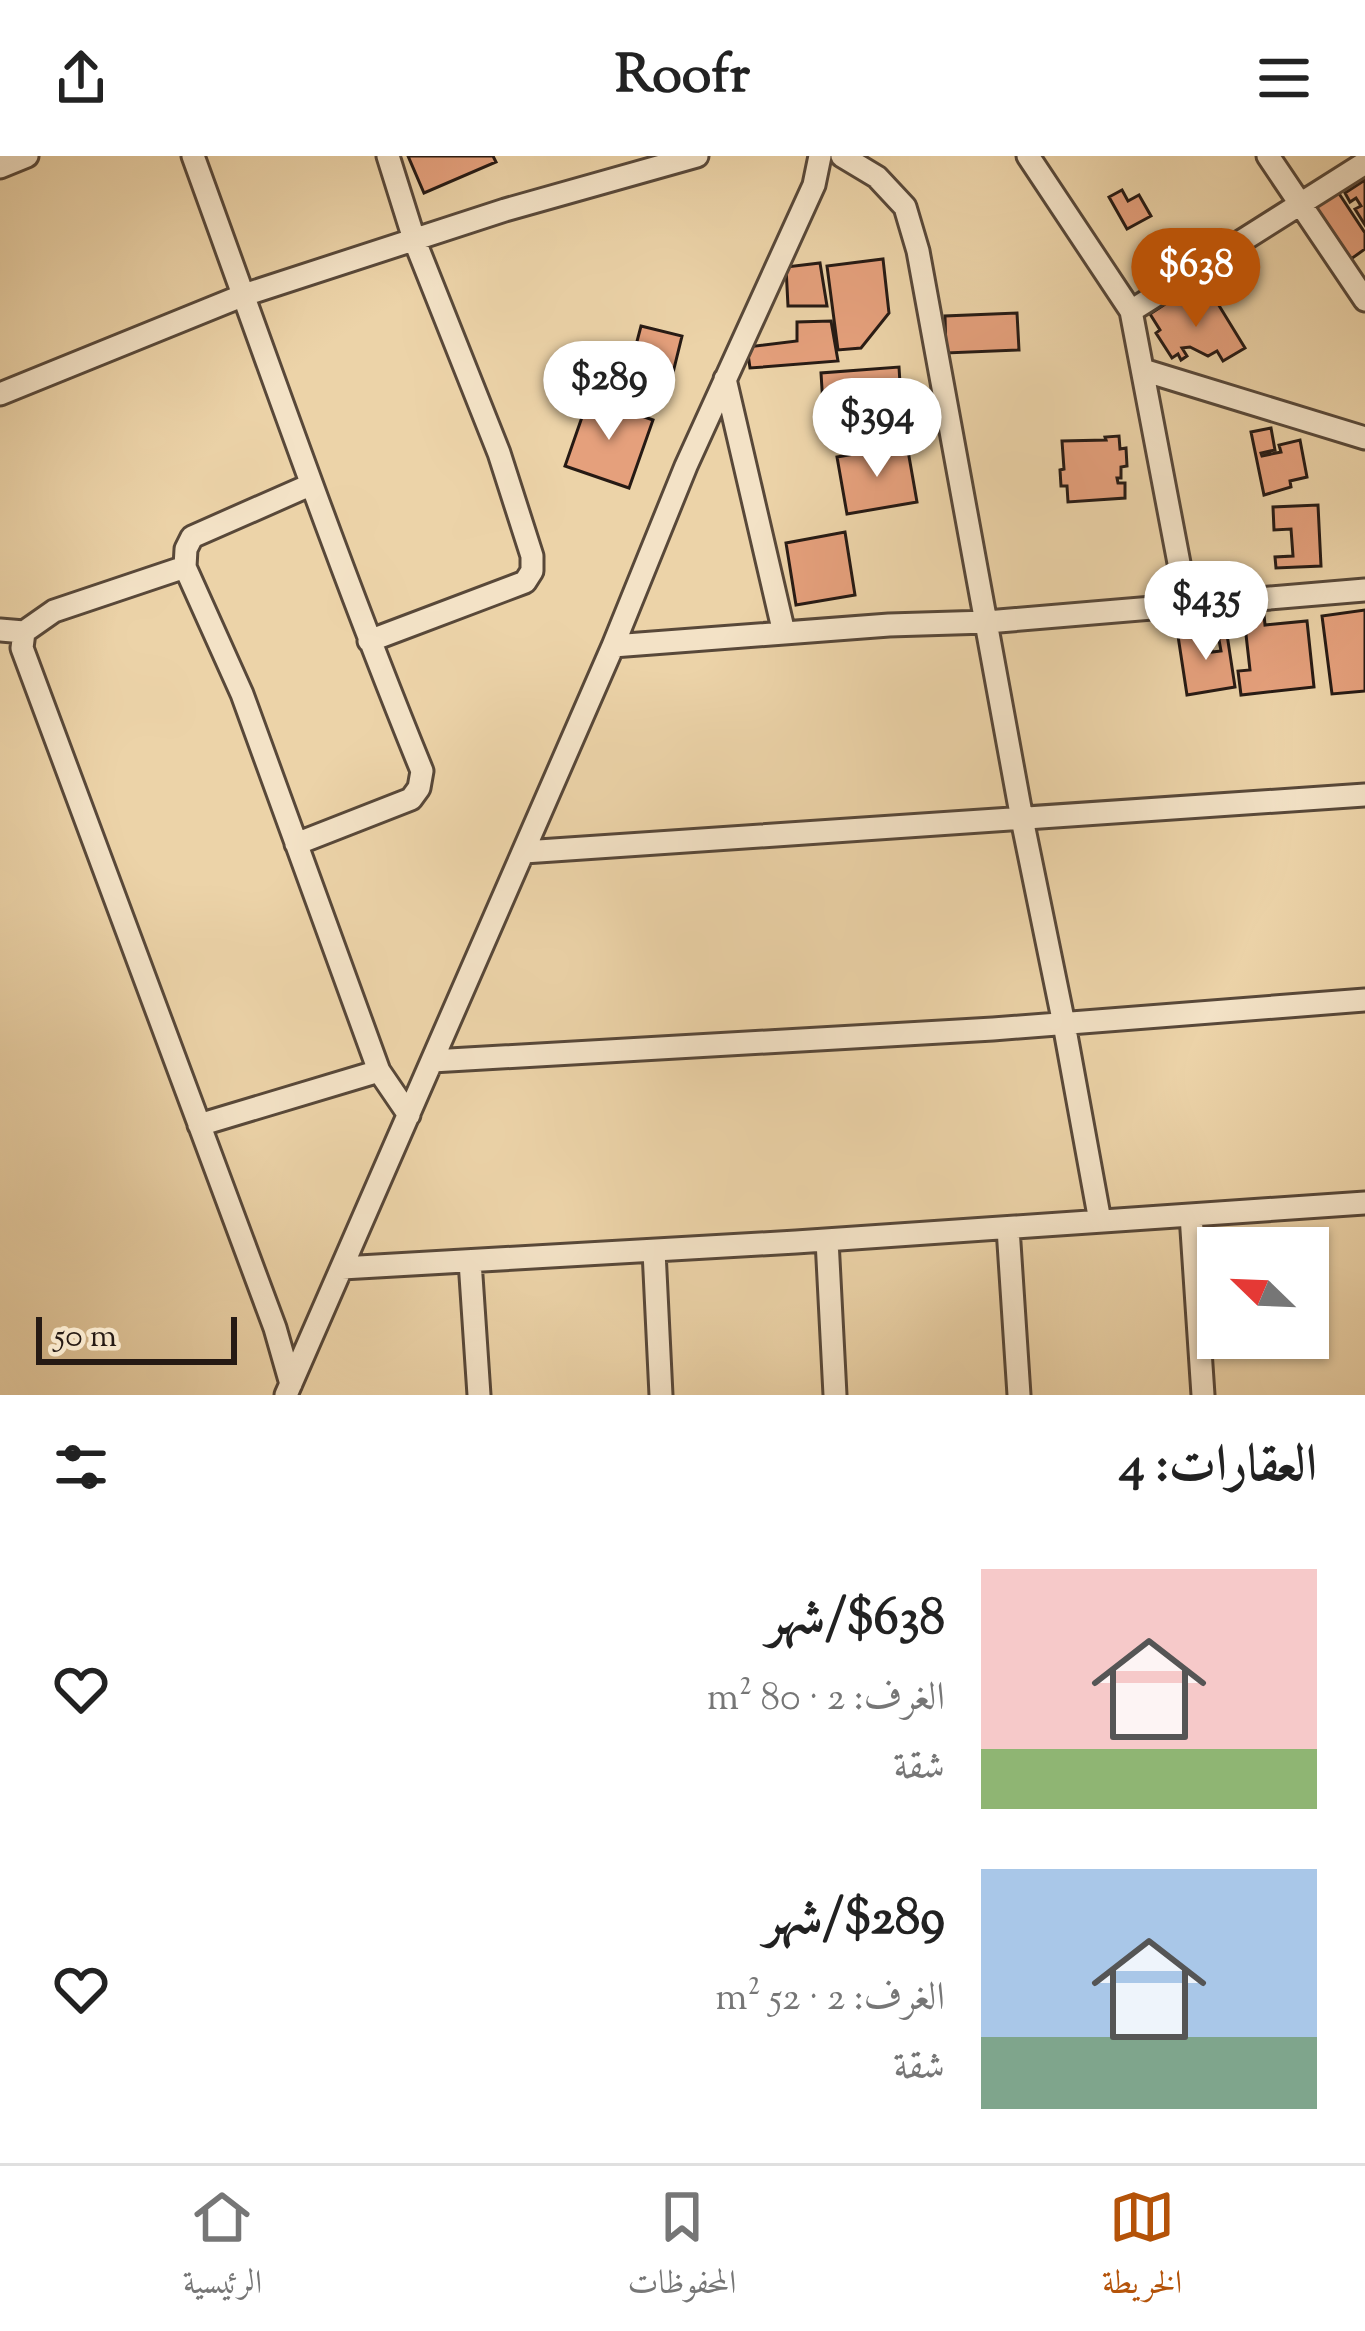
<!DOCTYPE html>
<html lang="ar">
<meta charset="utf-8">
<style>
:root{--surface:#fff;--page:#f6f6f6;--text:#222;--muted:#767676;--line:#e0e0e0;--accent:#b45309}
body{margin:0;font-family:"Sorts Mill Goudy",Amiri,serif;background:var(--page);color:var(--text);direction:rtl;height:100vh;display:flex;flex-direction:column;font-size:45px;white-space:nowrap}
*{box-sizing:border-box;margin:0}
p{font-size:39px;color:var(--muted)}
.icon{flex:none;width:66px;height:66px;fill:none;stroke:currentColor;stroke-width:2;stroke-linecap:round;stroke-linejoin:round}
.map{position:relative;height:1239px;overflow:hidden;direction:ltr}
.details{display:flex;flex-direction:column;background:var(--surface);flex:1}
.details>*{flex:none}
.needle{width:78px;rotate:293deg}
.controls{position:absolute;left:1197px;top:1071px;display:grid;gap:24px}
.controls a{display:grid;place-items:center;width:132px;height:132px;border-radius:0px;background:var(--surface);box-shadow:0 3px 9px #0004;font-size:60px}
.scale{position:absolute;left:36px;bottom:30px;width:201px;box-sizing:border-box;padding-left:12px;border:6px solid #261a14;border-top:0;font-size:33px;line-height:42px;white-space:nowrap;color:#261a14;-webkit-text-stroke:9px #f3e2c6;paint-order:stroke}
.price{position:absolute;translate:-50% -102px;padding:0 27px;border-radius:42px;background:#fff;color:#222;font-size:39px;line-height:78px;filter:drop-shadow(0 3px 6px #0008)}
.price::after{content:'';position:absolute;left:50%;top:72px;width:36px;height:27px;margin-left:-18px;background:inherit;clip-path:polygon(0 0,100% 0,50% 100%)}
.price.active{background:var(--accent);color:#fff}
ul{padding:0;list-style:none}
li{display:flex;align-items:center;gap:36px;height:300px;padding:0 48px}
li span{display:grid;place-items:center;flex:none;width:336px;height:240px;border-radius:0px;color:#555}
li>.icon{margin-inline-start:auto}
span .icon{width:144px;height:144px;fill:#fffc;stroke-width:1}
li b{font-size:51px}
h2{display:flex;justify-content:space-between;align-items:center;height:144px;padding:0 48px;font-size:51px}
header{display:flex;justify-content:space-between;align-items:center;height:156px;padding:0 48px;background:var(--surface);font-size:54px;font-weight:700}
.menu{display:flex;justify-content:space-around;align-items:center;height:168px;border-top:3px solid var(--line);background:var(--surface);font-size:33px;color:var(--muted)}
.menu a{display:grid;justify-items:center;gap:6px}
.menu .active{color:var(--accent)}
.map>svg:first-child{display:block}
</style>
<header><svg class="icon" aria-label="menu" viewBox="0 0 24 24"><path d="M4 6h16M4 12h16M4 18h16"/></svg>Roofr<svg class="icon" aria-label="share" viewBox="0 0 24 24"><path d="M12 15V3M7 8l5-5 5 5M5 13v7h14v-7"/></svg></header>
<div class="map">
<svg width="1365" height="1239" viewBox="0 0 1365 1239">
<rect width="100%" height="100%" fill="#ecd3a8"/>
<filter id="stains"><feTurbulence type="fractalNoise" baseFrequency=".00167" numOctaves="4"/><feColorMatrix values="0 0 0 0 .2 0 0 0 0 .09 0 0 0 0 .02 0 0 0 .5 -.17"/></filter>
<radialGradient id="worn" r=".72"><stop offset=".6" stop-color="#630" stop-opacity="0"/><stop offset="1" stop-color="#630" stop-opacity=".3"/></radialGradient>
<!-- building -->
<path fill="#e5a07c" stroke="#261a14" stroke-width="3" d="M 408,0 L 493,0 L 496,6 L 424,37 Z
M 1365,24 L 1365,69 L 1355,53 L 1361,50 L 1356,42 L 1350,46 L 1345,37 Z
M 1336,33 L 1365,77 L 1365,93 L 1351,103 L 1314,48 Z
M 1122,34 L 1128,45 L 1139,39 L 1151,60 L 1127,73 L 1109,41 Z
M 883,103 L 889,157 L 861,192 L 838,194 L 827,110 Z
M 820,107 L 827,150 L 788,150 L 786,111 Z
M 1179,139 L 1191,158 L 1215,143 L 1245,192 L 1223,205 L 1217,195 L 1208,200 L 1190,191 L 1182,192 L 1187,200 L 1181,204 L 1178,198 L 1172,202 L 1156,177 L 1160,174 L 1150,158 Z
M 1017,157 L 1019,194 L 946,197 L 945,160 Z
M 831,165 L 838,205 L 750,212 L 747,191 L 797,185 L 797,166 Z
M 641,170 L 682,180 L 666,245 L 624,235 Z
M 899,211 L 903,276 L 825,281 L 821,217 Z
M 589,241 L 653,264 L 629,332 L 565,310 Z
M 1271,272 L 1275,294 L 1261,297 L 1262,300 L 1281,296 L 1279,289 L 1300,284 L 1307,321 L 1290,325 L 1291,331 L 1264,339 L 1251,276 Z
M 1119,280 L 1120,293 L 1126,292 L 1127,310 L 1121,311 L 1121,322 L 1117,322 L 1118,327 L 1125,327 L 1125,342 L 1068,346 L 1067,330 L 1061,330 L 1060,314 L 1064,313 L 1062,285 L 1106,284 L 1105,281 Z
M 907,289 L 917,346 L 847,358 L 837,301 Z
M 1318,349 L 1321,410 L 1276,412 L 1275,401 L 1293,400 L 1291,373 L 1274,374 L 1273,351 Z
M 845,376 L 855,439 L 796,449 L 786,387 Z
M 1365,454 L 1365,535 L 1332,538 L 1322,460 Z
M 1264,459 L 1265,469 L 1307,465 L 1314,531 L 1241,539 L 1238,515 L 1250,514 L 1244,461 Z
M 1226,472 L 1235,531 L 1187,539 L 1178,480 L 1209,474 L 1212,496 L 1221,495 L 1217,473 Z"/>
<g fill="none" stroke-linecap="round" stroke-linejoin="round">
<defs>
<path id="minor" d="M 193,0 C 268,206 339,412 422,615 L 419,632 L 411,643 L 296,688
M 842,0 L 877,21 L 905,51 L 918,95 L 1022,663 L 1064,868 L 1100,1065
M 1028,0 L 1131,155 L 1187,449
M 1268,0 L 1365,144
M 0,11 L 27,0
M 1131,155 L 1365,7
M 1143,214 L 1365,282
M 725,223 L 784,477
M 0,238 L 244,139 L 505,54 L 697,0
M 310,329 L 192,381 L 186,393 L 185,411 L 242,538 L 379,915 L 409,959
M 0,474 L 24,476 L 54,455 L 185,411
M 24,476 L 22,492 L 275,1172 L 291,1228
M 369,485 L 525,426 L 532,415 L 532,400 L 499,297 L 414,83 L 388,0
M 613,490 L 889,469 L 987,466 L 1365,434
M 524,696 L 1365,639
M 432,905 L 993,873 L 1365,844
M 199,969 L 379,915
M 1191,1059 L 1203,1239
M 1008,1072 L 1019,1239
M 827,1084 L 835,1239
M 654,1095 L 661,1239
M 470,1105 L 479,1239
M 342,1112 L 796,1086 L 1365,1047
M 286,1239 L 613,490 L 686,310 L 814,29 L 820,0"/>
</defs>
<!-- minor casing -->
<use href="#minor" stroke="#584839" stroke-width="27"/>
<!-- minor -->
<use href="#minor" stroke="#f3e2c6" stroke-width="21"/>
</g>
<rect width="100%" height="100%" filter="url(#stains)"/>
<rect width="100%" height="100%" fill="url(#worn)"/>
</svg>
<div class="controls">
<a><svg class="needle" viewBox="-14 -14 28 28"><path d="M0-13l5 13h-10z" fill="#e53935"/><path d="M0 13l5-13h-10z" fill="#767676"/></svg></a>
</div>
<div class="scale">50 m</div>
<b class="price active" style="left:1196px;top:174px">$638</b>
<b class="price" style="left:609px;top:287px">$289</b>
<b class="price" style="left:877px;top:324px">$394</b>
<b class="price" style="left:1206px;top:507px">$435</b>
</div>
<section class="details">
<h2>العقارات: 4<svg class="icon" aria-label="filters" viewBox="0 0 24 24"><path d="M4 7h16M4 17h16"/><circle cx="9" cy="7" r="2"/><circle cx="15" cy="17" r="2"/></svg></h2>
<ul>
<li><span style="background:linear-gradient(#f6c9c9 75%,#8fb573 0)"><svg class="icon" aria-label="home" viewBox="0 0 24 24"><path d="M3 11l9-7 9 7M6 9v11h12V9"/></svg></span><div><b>$638/شهر</b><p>الغرف: 2 · 80 m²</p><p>شقة</p></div><svg class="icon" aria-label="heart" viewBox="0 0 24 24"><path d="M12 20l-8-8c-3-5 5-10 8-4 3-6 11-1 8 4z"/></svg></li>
<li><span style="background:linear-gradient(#a9c7e8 70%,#7fa58c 0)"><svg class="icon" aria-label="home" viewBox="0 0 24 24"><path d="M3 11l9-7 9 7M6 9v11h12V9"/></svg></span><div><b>$289/شهر</b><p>الغرف: 2 · 52 m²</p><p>شقة</p></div><svg class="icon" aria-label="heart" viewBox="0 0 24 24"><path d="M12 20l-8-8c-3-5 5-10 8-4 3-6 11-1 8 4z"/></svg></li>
</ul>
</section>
<nav class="menu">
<a class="active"><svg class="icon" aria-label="map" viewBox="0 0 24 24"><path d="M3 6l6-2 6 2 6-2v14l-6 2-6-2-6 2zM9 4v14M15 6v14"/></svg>الخريطة</a>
<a><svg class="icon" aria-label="saved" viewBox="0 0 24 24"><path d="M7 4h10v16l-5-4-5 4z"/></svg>المحفوظات</a>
<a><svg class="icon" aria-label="home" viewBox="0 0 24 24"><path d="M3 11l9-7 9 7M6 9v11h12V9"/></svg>الرئيسية</a>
</nav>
